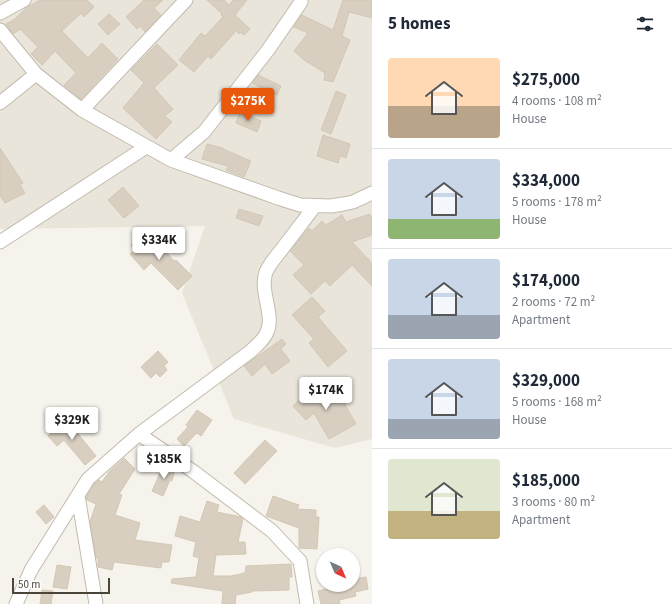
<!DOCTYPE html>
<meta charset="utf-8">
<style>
:root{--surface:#fff;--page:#f6f6f7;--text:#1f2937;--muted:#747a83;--line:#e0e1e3;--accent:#ea580c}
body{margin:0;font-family:"Source Sans 3",sans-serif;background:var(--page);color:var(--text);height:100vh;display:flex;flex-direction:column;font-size:15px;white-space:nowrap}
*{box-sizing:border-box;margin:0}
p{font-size:13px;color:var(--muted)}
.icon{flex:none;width:22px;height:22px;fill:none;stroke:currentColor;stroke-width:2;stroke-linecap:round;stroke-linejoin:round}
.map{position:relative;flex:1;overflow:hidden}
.drawer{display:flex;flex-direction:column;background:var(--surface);width:300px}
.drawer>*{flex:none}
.needle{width:26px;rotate:136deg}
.buttons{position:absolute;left:316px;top:548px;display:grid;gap:8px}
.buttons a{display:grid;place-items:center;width:44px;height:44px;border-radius:50%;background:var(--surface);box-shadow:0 1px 3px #0004;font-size:20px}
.scale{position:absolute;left:12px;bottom:10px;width:98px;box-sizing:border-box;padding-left:4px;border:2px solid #4b4439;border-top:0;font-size:11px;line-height:14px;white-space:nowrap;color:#4b4439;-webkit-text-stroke:3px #fff;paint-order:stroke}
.price{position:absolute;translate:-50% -34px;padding:0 9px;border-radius:4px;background:#fff;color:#222;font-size:13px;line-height:26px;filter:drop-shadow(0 1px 2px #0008)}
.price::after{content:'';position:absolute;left:50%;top:24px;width:12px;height:9px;margin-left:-6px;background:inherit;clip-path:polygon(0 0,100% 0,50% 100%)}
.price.current{background:var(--accent);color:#fff}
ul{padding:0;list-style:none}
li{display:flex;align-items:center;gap:12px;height:100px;padding:0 16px}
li+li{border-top:1px solid var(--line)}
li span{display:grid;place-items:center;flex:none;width:112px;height:80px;border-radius:4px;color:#555}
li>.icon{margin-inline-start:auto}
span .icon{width:48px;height:48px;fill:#fffc;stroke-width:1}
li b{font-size:17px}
h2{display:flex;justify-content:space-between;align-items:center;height:48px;padding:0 16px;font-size:17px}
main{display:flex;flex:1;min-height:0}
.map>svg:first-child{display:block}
</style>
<main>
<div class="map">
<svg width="372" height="604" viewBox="0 0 372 604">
<rect width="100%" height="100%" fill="#f6f3ec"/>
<!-- residential -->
<path fill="#eae5da" d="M 0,0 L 372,0 L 372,439 L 335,448 L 234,419 L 182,293 L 205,226 L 0,229 Z"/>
<!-- building -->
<path fill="#d8cfc1" stroke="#d3c7b4" d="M 40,0 L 87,0 L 94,7 L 84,17 L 81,13 L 62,31 L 88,58 L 102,43 L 118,59 L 81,99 L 64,85 L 76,73 L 55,51 L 42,65 L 31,54 L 38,47 L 20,29 L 13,34 L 6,24 L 15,19 L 26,8 Z
M 144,0 L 163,0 L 154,8 L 161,15 L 145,32 L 140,26 L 137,29 L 126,17 Z
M 207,0 L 224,0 L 229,5 L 233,0 L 247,0 L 235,15 L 250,29 L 244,35 L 240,32 L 239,34 L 236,31 L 211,59 L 208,56 L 194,72 L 179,60 L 201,33 L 205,36 L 223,17 L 221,15 L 222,14 Z
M 343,0 L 372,0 L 372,18 L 349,12 L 342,36 L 350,40 L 333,82 L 324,80 L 325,73 L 304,60 L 294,51 L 308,33 L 294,27 L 302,15 L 333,30 Z
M 109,14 L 120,24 L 108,35 L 98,24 Z
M 157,44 L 178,65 L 154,88 L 173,109 L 165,116 L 172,122 L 156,139 L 123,108 L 144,83 L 131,70 Z
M 258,75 L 281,86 L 277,95 L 252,83 Z
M 336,91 L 346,95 L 331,134 L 321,130 Z
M 240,112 L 261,121 L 257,132 L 236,123 Z
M 323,135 L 350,144 L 346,158 L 340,156 L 338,163 L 317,156 Z
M 207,144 L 223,148 L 223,149 L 251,161 L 244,177 L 226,170 L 228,166 L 202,159 Z
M 0,148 L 23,183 L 20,185 L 25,193 L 5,203 L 0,196 Z
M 123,187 L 139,206 L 124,218 L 108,200 Z
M 239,209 L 263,216 L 259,226 L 236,218 Z
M 370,214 L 372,219 L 372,235 L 352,242 L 372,263 L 372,286 L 352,265 L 330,286 L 325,281 L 311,294 L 293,275 L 304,265 L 290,251 L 309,228 L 312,231 L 322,221 L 326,225 L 342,215 L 346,222 Z
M 151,235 L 174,261 L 176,260 L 192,276 L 178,290 L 151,263 L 144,270 L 130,254 L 135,250 L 131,245 L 140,236 L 144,241 Z
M 312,297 L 325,311 L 318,317 L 347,351 L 328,367 L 309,343 L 314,339 L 292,315 Z
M 282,339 L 286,344 L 281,349 L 290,361 L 272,374 L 265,364 L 252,376 L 244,366 Z
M 158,351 L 168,362 L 164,366 L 167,370 L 160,377 L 156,373 L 151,378 L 141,367 Z
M 314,385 L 326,397 L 337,389 L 346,402 L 344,403 L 356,424 L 329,439 L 314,413 L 306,420 L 293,406 Z
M 197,410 L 212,420 L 201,436 L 197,433 L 184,446 L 177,439 L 188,427 L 186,425 Z
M 66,419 L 96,456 L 85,465 L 64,440 L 57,446 L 48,436 Z
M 265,440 L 277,451 L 245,484 L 234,473 Z
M 124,458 L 135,469 L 119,494 L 122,495 L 115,515 L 140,523 L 135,540 L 172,545 L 169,562 L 162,562 L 161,568 L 114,562 L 112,570 L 98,567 L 98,558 L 96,558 L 90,522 L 96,504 L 87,500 L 86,497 L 94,484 L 99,480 L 102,482 L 109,472 Z
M 164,464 L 175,469 L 172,481 L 170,480 L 163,496 L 152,491 Z
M 273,496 L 299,505 L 297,509 L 316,510 L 316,517 L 319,517 L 317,549 L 299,548 L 299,528 L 266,516 Z
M 207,501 L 219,505 L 217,512 L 241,517 L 243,519 L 238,542 L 245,542 L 246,554 L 216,555 L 213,576 L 231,576 L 245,573 L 246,566 L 291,564 L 292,577 L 289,577 L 289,590 L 252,591 L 252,592 L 236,595 L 235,604 L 222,604 L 223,591 L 171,583 L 172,579 L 196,577 L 199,558 L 193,556 L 196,542 L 175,536 L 180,516 L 200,522 Z
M 44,505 L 54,517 L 46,524 L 36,512 Z
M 57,565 L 71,567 L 67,589 L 53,587 Z
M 366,577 L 368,589 L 355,592 L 356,596 L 339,600 L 340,604 L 321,604 L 318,591 L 338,586 L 338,585 L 353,585 L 353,579 Z
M 42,590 L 53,591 L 51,604 L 40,604 Z"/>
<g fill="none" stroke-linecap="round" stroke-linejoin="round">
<defs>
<path id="minor" d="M 0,13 L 24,0
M 0,30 L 36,74 L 82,110 L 171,160 L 278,198 L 300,205 L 331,206 L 343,204 L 353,202 L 372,193
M 0,103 L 36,74
M 82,110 L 186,0
M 171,160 L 204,132 L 268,50 L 301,2
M 0,242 L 146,147
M 139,434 L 194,472 L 272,531 L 300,561 L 307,604
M 78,496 L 96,604
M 16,604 L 31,570 L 88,479 L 139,434 L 251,351 C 257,345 264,340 267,332 C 275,315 259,291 266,272 C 270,263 276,257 282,249 C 293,235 304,220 315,206"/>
</defs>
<!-- minor casing -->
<use href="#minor" stroke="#c2bbae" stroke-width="15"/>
<!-- minor -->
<use href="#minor" stroke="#fff" stroke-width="13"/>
</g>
</svg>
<div class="buttons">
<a><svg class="needle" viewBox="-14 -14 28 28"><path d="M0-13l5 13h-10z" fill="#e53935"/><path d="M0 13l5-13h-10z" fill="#747a83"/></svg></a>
</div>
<div class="scale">50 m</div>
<b class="price current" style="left:248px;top:122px">$275K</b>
<b class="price" style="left:159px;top:261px">$334K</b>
<b class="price" style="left:326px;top:411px">$174K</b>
<b class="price" style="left:72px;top:441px">$329K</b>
<b class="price" style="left:164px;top:480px">$185K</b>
</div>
<section class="drawer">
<h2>5 homes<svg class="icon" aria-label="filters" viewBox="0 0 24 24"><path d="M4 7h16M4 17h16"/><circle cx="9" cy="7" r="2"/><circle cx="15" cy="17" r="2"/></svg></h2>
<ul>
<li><span style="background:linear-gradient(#ffd9b3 60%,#b9a48a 0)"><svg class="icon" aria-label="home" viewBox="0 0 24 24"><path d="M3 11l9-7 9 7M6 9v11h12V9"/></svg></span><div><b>$275,000</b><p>4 rooms · 108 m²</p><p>House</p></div></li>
<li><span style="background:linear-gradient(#c9d6e8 75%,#8fb573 0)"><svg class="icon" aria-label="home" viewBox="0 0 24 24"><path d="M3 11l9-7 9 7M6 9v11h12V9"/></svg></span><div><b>$334,000</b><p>5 rooms · 178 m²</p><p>House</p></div></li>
<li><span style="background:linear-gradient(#c9d6e8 70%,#9aa5b1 0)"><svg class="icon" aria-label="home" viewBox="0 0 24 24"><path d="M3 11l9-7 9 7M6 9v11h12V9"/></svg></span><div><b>$174,000</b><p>2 rooms · 72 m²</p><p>Apartment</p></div></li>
<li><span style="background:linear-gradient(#c9d6e8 75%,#9aa5b1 0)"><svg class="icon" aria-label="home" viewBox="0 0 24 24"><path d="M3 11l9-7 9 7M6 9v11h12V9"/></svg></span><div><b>$329,000</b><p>5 rooms · 168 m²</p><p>House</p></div></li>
<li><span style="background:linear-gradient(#dfe7d0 65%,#c2b280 0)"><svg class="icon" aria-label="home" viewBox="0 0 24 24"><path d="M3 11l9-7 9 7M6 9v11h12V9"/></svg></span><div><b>$185,000</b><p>3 rooms · 80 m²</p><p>Apartment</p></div></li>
</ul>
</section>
</main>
